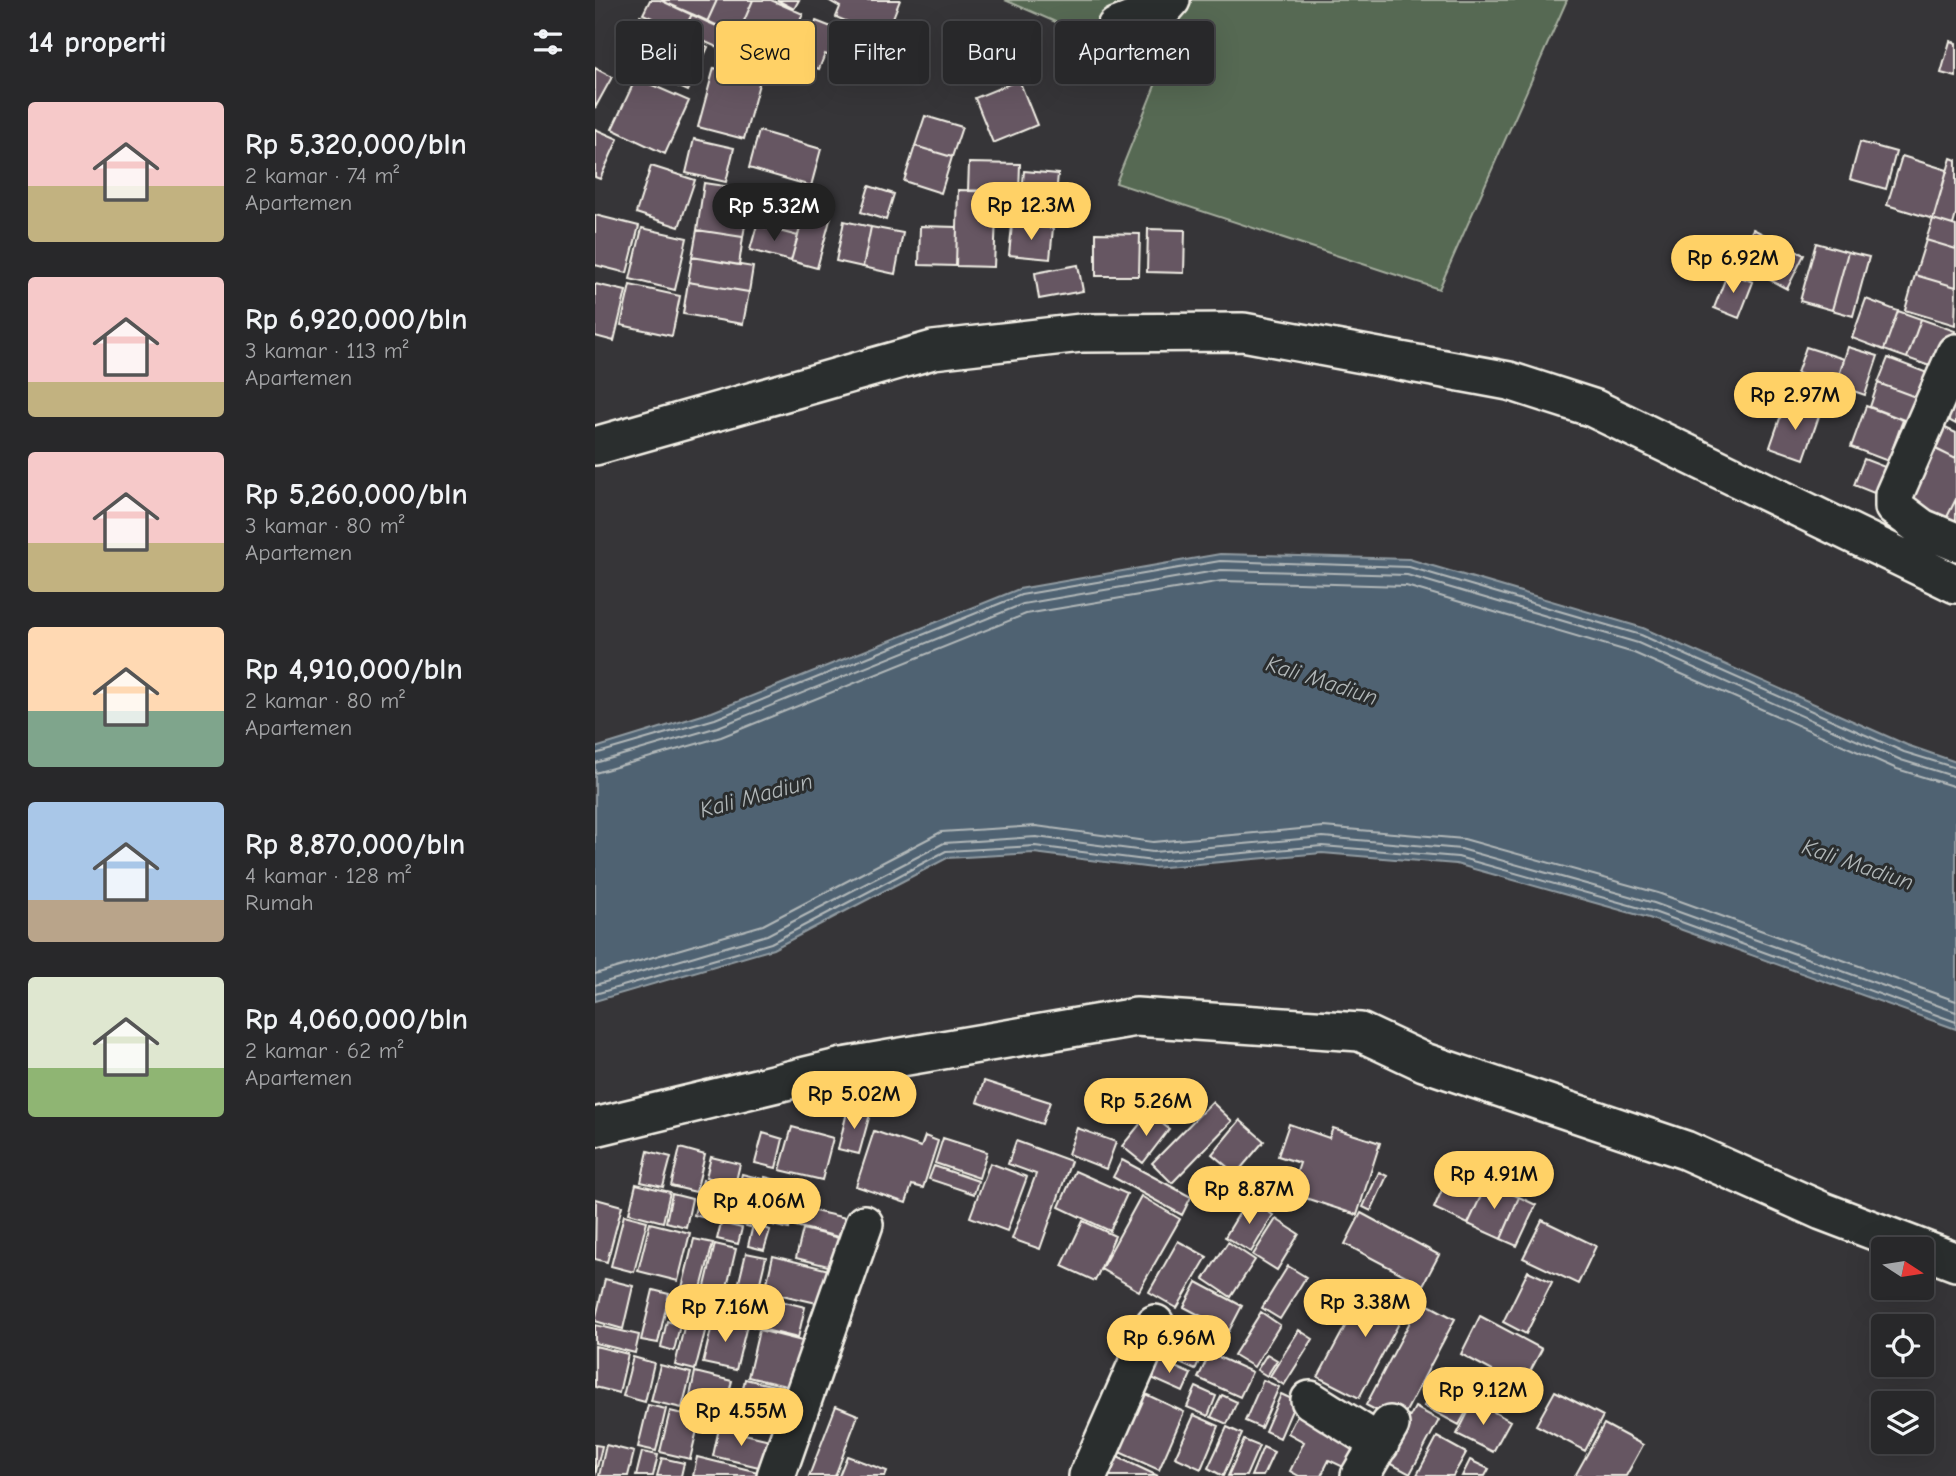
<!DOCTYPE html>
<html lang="id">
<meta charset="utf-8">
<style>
:root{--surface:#28282a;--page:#343436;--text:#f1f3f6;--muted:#a5a6a8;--line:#444447;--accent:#ffd166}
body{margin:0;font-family:"Comic Neue",sans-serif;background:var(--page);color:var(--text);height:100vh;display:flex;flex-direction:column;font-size:26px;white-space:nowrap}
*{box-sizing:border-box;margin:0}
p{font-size:23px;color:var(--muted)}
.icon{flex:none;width:38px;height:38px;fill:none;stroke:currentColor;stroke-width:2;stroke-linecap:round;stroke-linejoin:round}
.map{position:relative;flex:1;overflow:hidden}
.drawer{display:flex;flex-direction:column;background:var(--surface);width:595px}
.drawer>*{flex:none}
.guide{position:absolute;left:21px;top:21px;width:665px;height:63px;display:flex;gap:14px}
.needle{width:46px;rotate:102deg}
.buttons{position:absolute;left:1276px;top:1237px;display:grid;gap:14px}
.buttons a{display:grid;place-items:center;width:63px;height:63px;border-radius:7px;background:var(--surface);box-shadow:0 7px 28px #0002,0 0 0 2px var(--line);font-size:35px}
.price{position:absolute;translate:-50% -60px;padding:0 16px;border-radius:24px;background:var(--accent);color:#111;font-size:23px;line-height:46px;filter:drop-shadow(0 2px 4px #0008)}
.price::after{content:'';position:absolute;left:50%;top:42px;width:21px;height:16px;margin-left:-10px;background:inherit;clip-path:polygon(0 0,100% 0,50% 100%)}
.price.selected{background:#222;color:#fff}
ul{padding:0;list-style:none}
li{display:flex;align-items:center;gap:21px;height:175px;padding:0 28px}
li span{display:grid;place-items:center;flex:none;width:196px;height:140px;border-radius:7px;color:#555}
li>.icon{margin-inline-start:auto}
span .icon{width:84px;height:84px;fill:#fffc;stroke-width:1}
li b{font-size:30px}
h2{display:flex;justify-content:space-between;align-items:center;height:84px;padding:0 28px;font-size:30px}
.chip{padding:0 24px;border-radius:7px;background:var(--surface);box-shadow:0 7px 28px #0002,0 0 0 2px var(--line);font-size:24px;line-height:63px}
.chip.selected{background:var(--accent);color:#111}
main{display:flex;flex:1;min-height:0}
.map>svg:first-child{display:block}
</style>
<main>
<section class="drawer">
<h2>14 properti<svg class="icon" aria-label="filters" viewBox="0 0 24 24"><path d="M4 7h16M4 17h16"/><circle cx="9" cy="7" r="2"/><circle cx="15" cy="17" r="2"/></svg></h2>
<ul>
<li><span style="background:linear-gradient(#f6c9c9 60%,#c2b280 0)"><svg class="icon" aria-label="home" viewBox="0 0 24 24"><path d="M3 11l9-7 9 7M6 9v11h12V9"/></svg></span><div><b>Rp 5,320,000/bln</b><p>2 kamar · 74 m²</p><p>Apartemen</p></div></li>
<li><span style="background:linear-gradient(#f6c9c9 75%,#c2b280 0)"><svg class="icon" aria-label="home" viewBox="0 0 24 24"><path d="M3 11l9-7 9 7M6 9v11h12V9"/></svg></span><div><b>Rp 6,920,000/bln</b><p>3 kamar · 113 m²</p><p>Apartemen</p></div></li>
<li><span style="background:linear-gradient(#f6c9c9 65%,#c2b280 0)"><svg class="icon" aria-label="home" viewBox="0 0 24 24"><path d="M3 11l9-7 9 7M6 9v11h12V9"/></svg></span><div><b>Rp 5,260,000/bln</b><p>3 kamar · 80 m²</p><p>Apartemen</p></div></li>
<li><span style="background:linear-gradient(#ffd9b3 60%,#7fa58c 0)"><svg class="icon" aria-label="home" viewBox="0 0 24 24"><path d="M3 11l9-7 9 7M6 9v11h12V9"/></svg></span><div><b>Rp 4,910,000/bln</b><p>2 kamar · 80 m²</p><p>Apartemen</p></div></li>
<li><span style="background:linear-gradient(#a9c7e8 70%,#b9a48a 0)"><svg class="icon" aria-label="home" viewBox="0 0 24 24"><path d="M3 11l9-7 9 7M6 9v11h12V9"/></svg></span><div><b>Rp 8,870,000/bln</b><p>4 kamar · 128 m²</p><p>Rumah</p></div></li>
<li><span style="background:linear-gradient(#dfe7d0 65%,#8fb573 0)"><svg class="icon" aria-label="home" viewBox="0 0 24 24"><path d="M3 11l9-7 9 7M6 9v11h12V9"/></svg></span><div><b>Rp 4,060,000/bln</b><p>2 kamar · 62 m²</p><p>Apartemen</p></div></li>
</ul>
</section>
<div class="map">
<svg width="1361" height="1476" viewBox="0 0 1361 1476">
<rect width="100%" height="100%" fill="#363538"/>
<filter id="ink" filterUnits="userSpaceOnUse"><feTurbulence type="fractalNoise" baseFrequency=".0143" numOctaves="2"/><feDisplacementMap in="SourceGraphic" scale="14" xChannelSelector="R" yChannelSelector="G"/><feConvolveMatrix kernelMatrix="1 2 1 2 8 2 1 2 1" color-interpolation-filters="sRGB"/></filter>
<g filter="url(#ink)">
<!-- green -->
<path fill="#566953" stroke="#a5ad9e" stroke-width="2" d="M 410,0 L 972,0 L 844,289 L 521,183 L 567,68 Z"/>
<!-- water -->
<path fill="#4f6272" stroke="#919ba1" stroke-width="2" d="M 625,554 L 814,559 L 1048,628 L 1312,745 L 1361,762 L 1361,1029 L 1054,918 L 861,864 L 727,853 L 558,868 L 439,853 L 352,858 L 178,949 L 0,1001 L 0,748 L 117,712 L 424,589 Z"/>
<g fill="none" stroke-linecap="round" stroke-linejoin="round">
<!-- shore -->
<path stroke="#b2b8b9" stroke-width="2" d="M 0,754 L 120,719 L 426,595 L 625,561 L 814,567 L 1046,635 L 1309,752 L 1361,768
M 0,763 L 123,727 L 428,604 L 626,570 L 812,575 L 1043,643 L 1306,760 L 1361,777
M 0,773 L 126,737 L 431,614 L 627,581 L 811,586 L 1039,653 L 1302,769 L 1361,787
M 0,974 L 168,925 L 346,832 L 441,826 L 558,842 L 728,827 L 869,839 L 1063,893 L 1361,1001
M 0,985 L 172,935 L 349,843 L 441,837 L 558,852 L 728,837 L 866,849 L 1059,903 L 1361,1012
M 0,994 L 176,943 L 351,851 L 440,846 L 558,861 L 727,846 L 863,857 L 1056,911 L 1361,1022"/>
</g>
<!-- building -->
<path fill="#665762" stroke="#f4f1e8" stroke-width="2" d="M 55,0 L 65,0 L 97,14 L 88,32 L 48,14 Z
M 65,0 L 122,0 L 112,22 Z
M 122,0 L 158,0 L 143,35 L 112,22 Z
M 158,0 L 176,0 L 208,14 L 189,56 L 143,35 Z
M 182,0 L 204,0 L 199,9 Z
M 233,0 L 305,0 L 290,38 L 241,17 L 245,7 Z
M 97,14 L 143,35 L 135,53 L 88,32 Z
M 45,16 L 113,47 L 93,91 L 25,60 Z
M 221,21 L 257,35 L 246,61 L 230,54 L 224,69 L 205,62 Z
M 143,35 L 189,56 L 178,80 L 132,59 Z
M 1355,41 L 1361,43 L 1361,77 L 1346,73 Z
M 0,68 L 17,77 L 0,108 Z
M 119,68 L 165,80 L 149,139 L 103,127 Z
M 41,78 L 94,101 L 70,154 L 17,129 Z
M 424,80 L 442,125 L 398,143 L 380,98 Z
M 330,116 L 367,127 L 357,157 L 320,146 Z
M 0,129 L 23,139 L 5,179 L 0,177 Z
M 164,131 L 226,149 L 216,186 L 154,168 Z
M 99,139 L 139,148 L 131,182 L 91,173 Z
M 1265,142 L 1301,152 L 1291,189 L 1255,179 Z
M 320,146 L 357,157 L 346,193 L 309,181 Z
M 1307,156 L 1352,170 L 1338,219 L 1292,205 Z
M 1356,158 L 1361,160 L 1361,214 L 1358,225 L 1338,219 Z
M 374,163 L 425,164 L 424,192 L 373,191 Z
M 56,166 L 100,180 L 84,227 L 41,213 Z
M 429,171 L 463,174 L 458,228 L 424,225 Z
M 109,183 L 156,190 L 148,237 L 102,230 Z
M 274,186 L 299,194 L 291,220 L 266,212 Z
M 162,189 L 212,202 L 203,236 L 153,223 Z
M 363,190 L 402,191 L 399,267 L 361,266 Z
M 212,202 L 238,209 L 222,268 L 196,261 Z
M 0,215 L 44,226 L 32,273 L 0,265 Z
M 1338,219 L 1361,226 L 1361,249 L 1331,240 Z
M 249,221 L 276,227 L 268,267 L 241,261 Z
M 162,225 L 203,236 L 196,261 L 155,250 Z
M 417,225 L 458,228 L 455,259 L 414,255 Z
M 325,226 L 362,227 L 361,266 L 324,265 Z
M 276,227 L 308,233 L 300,274 L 268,267 Z
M 47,228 L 92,238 L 80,290 L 35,279 Z
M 553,229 L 590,230 L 589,273 L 552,272 Z
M 1158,229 L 1209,255 L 1192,289 L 1141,262 Z
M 102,230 L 148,237 L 144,265 L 97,257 Z
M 501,233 L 545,234 L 544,276 L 501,276 Z
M 1331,240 L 1361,249 L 1361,287 L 1320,275 Z
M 1221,243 L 1253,252 L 1237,310 L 1205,301 Z
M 1253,252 L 1274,257 L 1258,316 L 1237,310 Z
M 97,257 L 158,267 L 154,292 L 93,282 Z
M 483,265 L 488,291 L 444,299 L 440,273 Z
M 1133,272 L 1158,282 L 1144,318 L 1119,308 Z
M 1320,275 L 1361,287 L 1360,325 L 1310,310 Z
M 93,282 L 154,292 L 148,324 L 88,314 Z
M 0,284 L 31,291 L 19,341 L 0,336 Z
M 35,285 L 85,296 L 77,336 L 26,325 Z
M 1271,299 L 1303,311 L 1289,350 L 1257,338 Z
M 1303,311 L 1326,319 L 1312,358 L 1289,350 Z
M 1326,319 L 1360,331 L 1346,370 L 1312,358 Z
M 1211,347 L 1249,359 L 1241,385 L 1202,373 Z
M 1253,347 L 1283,356 L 1270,395 L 1241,385 Z
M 1293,358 L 1335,374 L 1326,399 L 1283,383 Z
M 1199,379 L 1233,391 L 1224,416 L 1190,404 Z
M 1283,383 L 1326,399 L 1317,423 L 1275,407 Z
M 1361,392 L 1361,424 L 1348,417 Z
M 1190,404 L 1224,416 L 1209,459 L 1175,447 Z
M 1271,406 L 1308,420 L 1293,461 L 1256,447 Z
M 1348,427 L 1361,433 L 1361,459 L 1338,448 Z
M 1335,446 L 1361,459 L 1361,499 L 1349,523 L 1308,503 Z
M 1269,459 L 1295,469 L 1284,495 L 1259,485 Z
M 1361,499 L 1361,529 L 1349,523 Z
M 389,1081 L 455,1102 L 447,1124 L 382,1102 Z
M 617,1102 L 637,1121 L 577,1183 L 557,1163 Z
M 253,1108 L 275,1114 L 264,1154 L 243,1149 Z
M 554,1113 L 574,1129 L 548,1163 L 527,1146 Z
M 645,1120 L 669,1141 L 641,1174 L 617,1154 Z
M 694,1124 L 734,1138 L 738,1128 L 785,1143 L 762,1215 L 695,1193 L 705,1163 L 683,1156 Z
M 197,1127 L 238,1138 L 227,1180 L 185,1170 Z
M 482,1128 L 521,1142 L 511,1169 L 473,1154 Z
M 279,1131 L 326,1147 L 330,1136 L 343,1141 L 328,1188 L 317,1185 L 311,1203 L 261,1186 Z
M 168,1133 L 188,1139 L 181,1168 L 160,1163 Z
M 348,1138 L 392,1152 L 384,1178 L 340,1163 Z
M 421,1141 L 476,1161 L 445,1249 L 417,1239 L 441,1174 L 413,1164 Z
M 85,1148 L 110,1155 L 101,1192 L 76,1186 Z
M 53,1151 L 76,1157 L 68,1187 L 46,1182 Z
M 116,1157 L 145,1164 L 140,1185 L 111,1177 Z
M 527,1160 L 596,1197 L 587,1215 L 518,1177 Z
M 395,1163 L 432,1177 L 412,1231 L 375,1217 Z
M 339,1166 L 383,1181 L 379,1194 L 334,1179 Z
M 857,1167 L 892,1183 L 873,1224 L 839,1208 Z
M 480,1171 L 532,1194 L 515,1231 L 464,1207 Z
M 784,1172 L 792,1176 L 776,1211 L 768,1207 Z
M 147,1174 L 167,1179 L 155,1227 L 135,1221 Z
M 170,1177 L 205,1186 L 199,1211 L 163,1202 Z
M 108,1180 L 140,1188 L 131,1223 L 99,1215 Z
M 892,1183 L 924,1197 L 906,1239 L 873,1224 Z
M 41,1184 L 75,1192 L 68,1222 L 34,1213 Z
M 77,1194 L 97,1199 L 91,1227 L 71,1222 Z
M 546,1196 L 585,1219 L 544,1291 L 506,1269 Z
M 924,1197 L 941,1205 L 922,1246 L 906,1239 Z
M 1,1199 L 27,1206 L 12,1262 L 0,1259 Z
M 653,1199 L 678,1215 L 656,1252 L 630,1237 Z
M 164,1206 L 198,1215 L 194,1229 L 161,1221 Z
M 201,1207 L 251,1218 L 247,1238 L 197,1225 Z
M 766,1213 L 844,1255 L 828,1285 L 750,1244 Z
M 29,1215 L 52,1221 L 39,1272 L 16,1266 Z
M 681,1219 L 704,1234 L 682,1270 L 658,1255 Z
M 947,1220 L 1001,1246 L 983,1284 L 928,1258 Z
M 488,1221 L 520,1236 L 500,1281 L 467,1266 Z
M 55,1223 L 95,1233 L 83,1281 L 43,1271 Z
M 126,1223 L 147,1228 L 143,1244 L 122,1239 Z
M 158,1225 L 175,1230 L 169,1250 L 153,1246 Z
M 208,1229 L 244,1238 L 237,1267 L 201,1258 Z
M 99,1239 L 118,1243 L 104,1296 L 86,1292 Z
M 583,1241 L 612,1257 L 582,1308 L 554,1292 Z
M 633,1242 L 660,1260 L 636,1297 L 609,1279 Z
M 120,1244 L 141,1249 L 127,1308 L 106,1303 Z
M 151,1253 L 171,1257 L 156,1320 L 136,1315 Z
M 178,1256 L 234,1270 L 226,1304 L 170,1291 Z
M 693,1266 L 711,1277 L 685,1319 L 667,1308 Z
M 933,1271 L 957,1282 L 931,1334 L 908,1322 Z
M 10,1279 L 38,1286 L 28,1329 L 0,1321 Z
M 775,1280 L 816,1301 L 764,1398 L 723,1377 Z
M 602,1282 L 647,1306 L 634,1331 L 589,1307 Z
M 58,1290 L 74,1294 L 63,1343 L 46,1340 Z
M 165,1296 L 210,1307 L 203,1338 L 158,1327 Z
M 826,1301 L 860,1319 L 805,1423 L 771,1405 Z
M 666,1312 L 685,1325 L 659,1367 L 639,1355 Z
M 885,1316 L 947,1349 L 927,1387 L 866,1354 Z
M 119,1317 L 152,1325 L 141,1370 L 108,1363 Z
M 91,1319 L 112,1324 L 100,1370 L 80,1365 Z
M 72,1321 L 85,1325 L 79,1351 L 66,1347 Z
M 0,1325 L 44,1335 L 40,1353 L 0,1343 Z
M 566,1327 L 611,1346 L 600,1370 L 556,1350 Z
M 164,1330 L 211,1342 L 200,1388 L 153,1377 Z
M 704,1330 L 718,1339 L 689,1385 L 675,1376 Z
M 0,1346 L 33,1354 L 24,1393 L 0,1387 Z
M 615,1353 L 657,1372 L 645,1397 L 603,1378 Z
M 672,1354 L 682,1360 L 672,1376 L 662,1370 Z
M 38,1357 L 59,1363 L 50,1402 L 28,1396 Z
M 560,1358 L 596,1374 L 588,1392 L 552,1376 Z
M 65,1365 L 96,1373 L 87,1408 L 56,1401 Z
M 848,1371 L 883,1390 L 864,1425 L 829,1406 Z
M 100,1372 L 137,1381 L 127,1419 L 92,1410 Z
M 150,1379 L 196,1390 L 192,1409 L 146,1398 Z
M 668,1380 L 684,1387 L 666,1428 L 650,1421 Z
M 601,1387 L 621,1396 L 613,1416 L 592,1407 Z
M 960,1391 L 1008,1416 L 990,1451 L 941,1425 Z
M 546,1392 L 589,1412 L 564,1470 L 520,1450 Z
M 686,1394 L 701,1401 L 685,1438 L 670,1431 Z
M 627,1395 L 642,1402 L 632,1424 L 616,1417 Z
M 879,1401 L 915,1421 L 898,1452 L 862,1434 Z
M 53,1405 L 71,1409 L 61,1451 L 43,1447 Z
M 241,1406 L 263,1415 L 240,1476 L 214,1476 Z
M 820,1407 L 844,1420 L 815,1474 L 791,1461 Z
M 705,1409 L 775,1444 L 761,1473 L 734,1460 L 726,1476 L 704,1476 L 695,1471 L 709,1442 L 693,1433 Z
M 75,1411 L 105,1418 L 95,1459 L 65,1452 Z
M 599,1415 L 624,1426 L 606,1469 L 580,1457 Z
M 1009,1424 L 1048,1445 L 1031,1476 L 980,1476 Z
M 632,1427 L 647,1434 L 628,1476 L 613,1468 Z
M 124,1428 L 175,1440 L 168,1468 L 118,1456 Z
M 842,1437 L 871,1453 L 858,1476 L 825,1476 L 822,1475 Z
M 649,1440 L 664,1446 L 651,1476 L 633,1476 Z
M 0,1445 L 7,1446 L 0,1476 Z
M 11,1445 L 39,1452 L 33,1476 L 4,1476 Z
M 668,1447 L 679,1452 L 668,1476 L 656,1476 Z
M 47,1452 L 63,1455 L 58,1476 L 41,1476 Z
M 514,1453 L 563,1476 L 503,1476 Z
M 252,1456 L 292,1471 L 290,1476 L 244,1476 Z
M 102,1457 L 163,1472 L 162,1476 L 98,1476 Z
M 67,1458 L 89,1463 L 86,1476 L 62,1476 Z
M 875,1460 L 894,1469 L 890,1476 L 867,1476 Z"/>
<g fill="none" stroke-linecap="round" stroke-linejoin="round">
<defs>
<path id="street" d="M 521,27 L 569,8 L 576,0
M 1361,353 L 1299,495 L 1299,507 L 1327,528 L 1361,542
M 0,446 L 338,350 L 486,333 L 648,332 L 914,381 L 998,408 L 1361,584
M 0,1127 L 248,1067 L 541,1017 L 765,1032 L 829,1062 L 1090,1150 L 1227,1211 L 1361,1262
M 715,1400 L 785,1444
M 181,1476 L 269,1224
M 493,1476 L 560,1324
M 765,1476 L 795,1425"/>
</defs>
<!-- street casing -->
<use href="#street" stroke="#f4f1e8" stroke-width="42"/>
<!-- street -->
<use href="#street" stroke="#2a2d2e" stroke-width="37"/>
</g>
</g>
<g text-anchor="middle" stroke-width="6" stroke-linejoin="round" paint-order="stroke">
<!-- water labels -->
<g font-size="23" font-style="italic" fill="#b2b8b9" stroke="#2a2d2e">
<text transform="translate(727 680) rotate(18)" y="8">Kali Madiun</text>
<text transform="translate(161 795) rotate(-15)" y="8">Kali Madiun</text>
<text transform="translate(1263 864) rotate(19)" y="8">Kali Madiun</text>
</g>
</g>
</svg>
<div class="buttons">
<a><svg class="needle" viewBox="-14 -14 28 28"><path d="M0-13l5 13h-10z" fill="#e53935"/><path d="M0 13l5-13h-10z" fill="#a5a6a8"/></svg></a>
<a><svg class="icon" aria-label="locate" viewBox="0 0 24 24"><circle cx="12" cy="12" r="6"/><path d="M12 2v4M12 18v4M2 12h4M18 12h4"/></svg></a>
<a><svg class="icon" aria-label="layers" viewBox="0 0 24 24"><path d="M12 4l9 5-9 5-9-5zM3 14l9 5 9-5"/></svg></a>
</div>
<b class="price" style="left:436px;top:242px">Rp 12.3M</b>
<b class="price selected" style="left:179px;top:243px">Rp 5.32M</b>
<b class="price" style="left:1138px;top:295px">Rp 6.92M</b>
<b class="price" style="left:1200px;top:432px">Rp 2.97M</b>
<b class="price" style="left:259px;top:1131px">Rp 5.02M</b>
<b class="price" style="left:551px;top:1138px">Rp 5.26M</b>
<b class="price" style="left:899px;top:1211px">Rp 4.91M</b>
<b class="price" style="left:654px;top:1226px">Rp 8.87M</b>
<b class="price" style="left:164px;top:1238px">Rp 4.06M</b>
<b class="price" style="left:770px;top:1339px">Rp 3.38M</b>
<b class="price" style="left:130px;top:1344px">Rp 7.16M</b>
<b class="price" style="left:574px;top:1375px">Rp 6.96M</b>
<b class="price" style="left:888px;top:1427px">Rp 9.12M</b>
<b class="price" style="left:146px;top:1448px">Rp 4.55M</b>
<div class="guide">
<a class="chip">Beli</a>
<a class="chip selected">Sewa</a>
<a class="chip">Filter</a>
<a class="chip">Baru</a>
<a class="chip">Apartemen</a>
</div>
</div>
</main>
